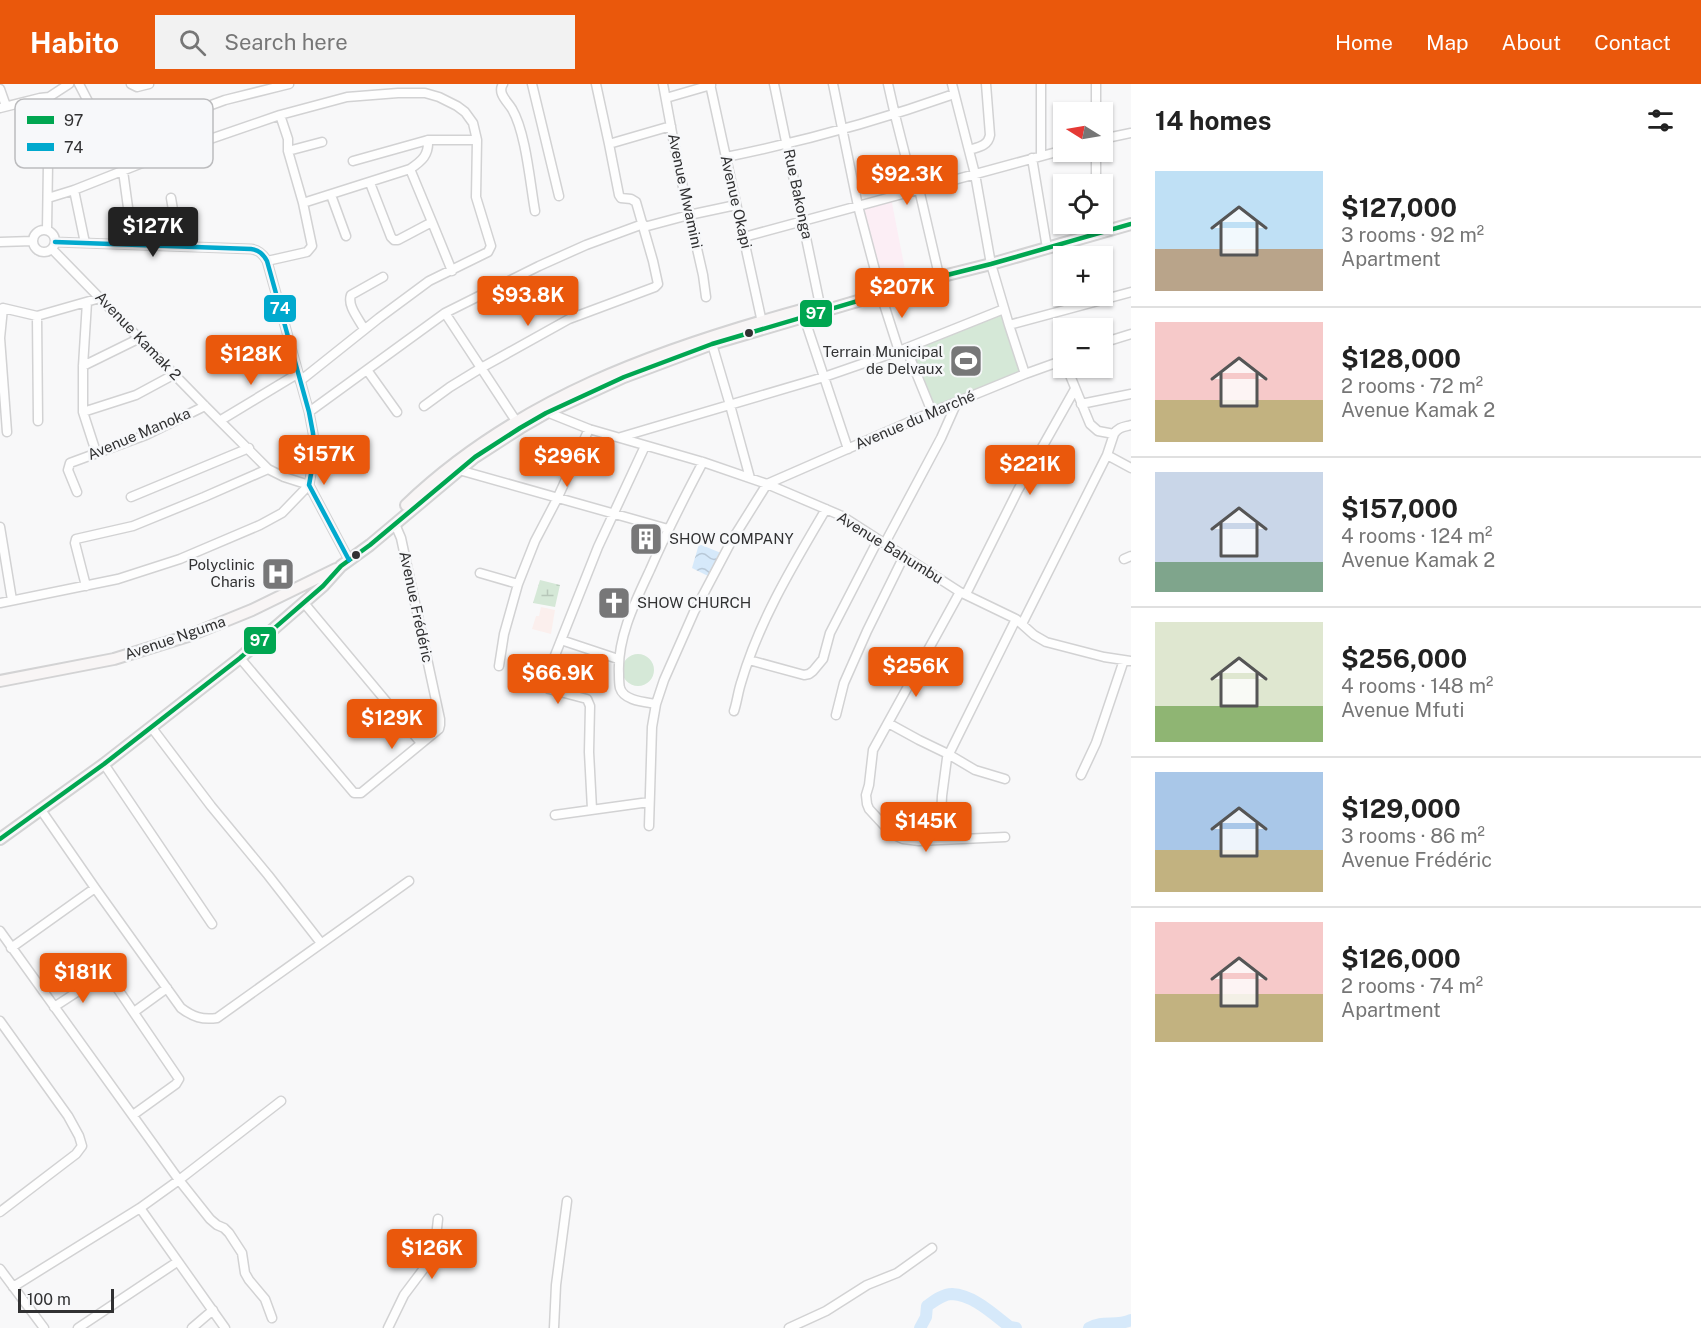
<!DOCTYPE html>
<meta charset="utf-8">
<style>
:root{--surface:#fff;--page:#f2f2f2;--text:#222;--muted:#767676;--line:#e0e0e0;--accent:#ea580c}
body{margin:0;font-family:"Public Sans",sans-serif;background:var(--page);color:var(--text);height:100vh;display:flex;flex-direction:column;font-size:22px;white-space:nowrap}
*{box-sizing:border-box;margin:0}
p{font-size:20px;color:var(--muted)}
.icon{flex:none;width:33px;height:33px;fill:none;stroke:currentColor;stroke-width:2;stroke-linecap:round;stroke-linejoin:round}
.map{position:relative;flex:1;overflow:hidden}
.details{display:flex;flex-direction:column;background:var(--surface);width:570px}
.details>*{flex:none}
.needle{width:39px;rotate:281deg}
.buttons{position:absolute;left:1053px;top:18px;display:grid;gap:12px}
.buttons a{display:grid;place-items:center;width:60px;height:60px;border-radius:0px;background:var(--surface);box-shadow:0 2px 4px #0004;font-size:30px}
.scale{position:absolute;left:18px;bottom:15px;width:96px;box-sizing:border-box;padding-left:6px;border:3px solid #313132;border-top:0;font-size:16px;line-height:21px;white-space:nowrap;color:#313132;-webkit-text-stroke:4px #f7f8fa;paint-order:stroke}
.price{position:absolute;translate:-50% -51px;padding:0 14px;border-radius:6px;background:var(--accent);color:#fff;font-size:20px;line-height:39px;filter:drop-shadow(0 2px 3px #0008)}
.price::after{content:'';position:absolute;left:50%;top:36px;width:18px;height:14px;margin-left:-9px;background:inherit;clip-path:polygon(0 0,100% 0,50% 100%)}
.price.active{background:#222;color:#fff}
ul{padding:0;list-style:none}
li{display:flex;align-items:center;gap:18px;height:150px;padding:0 24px}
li+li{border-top:2px solid var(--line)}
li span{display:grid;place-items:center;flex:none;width:168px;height:120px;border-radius:0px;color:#555}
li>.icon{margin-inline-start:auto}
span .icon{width:72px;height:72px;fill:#fffc;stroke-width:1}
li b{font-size:26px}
h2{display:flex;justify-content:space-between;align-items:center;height:72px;padding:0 24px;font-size:26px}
header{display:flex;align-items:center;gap:36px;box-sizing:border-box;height:84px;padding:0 30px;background:var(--accent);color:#fff}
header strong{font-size:28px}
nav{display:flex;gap:33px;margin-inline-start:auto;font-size:21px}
.search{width:420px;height:54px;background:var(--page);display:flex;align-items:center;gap:15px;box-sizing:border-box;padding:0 21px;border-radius:0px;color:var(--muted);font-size:22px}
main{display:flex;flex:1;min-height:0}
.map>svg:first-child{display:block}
</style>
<header>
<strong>Habito</strong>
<div class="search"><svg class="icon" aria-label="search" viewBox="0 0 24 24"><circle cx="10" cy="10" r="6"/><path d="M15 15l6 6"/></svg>Search here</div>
<nav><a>Home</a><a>Map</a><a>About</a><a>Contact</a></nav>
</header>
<main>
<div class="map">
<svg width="1131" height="1244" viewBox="0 0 1131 1244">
<defs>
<pattern id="wetland-marsh" width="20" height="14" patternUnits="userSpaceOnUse" patternTransform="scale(1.5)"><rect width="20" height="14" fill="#d5e8d7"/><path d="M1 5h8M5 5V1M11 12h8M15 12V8" fill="none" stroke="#b7c7b9"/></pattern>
<pattern id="water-waves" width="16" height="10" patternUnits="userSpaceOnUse" patternTransform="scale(1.5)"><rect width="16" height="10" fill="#d6e9fa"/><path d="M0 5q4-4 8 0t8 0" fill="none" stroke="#b8c8d7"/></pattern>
</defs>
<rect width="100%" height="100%" fill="#f8f8f9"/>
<!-- commercial -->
<path fill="#fbefed" d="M 541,523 L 555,526 L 551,550 L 532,545 L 536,532 L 539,532 Z"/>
<!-- education -->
<path fill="#fceef5" d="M 891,114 L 906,191 L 880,199 L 862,122 Z"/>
<!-- green -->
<path fill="#d5e8d7" d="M 1001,229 L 1021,288 L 934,324 L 910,266 Z
M622 586a16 16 0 1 1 32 0a16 16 0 1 1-32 0Z"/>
<!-- wetland -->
<path fill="url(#wetland-marsh)" d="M 540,496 L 560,501 L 555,523 L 533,519 Z"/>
<!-- water -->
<path fill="url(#water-waves)" d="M 699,460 L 721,469 L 710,493 L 692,484 Z"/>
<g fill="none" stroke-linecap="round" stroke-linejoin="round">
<!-- river -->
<path stroke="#d6e9fa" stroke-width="12" d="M 920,1244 L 926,1233 L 927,1222 C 934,1217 943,1210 952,1210 C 974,1211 994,1231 1010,1243 L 1016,1244
M 1089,1244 C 1103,1236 1116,1243 1131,1236"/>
<defs>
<path id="minor" d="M 79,0 L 107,54 L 110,58 L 225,16 L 289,0
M 131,0 L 137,3 L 149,0
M 503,0 C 497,9 507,17 512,25 C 526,49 530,99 535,127
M 532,0 L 559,112
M 663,0 L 678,81 L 703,191 L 706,213
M 710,0 L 763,243
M 774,0 L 820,221
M 833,0 L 858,122 L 880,205
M 888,0 L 895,31 L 914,106
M 952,0 L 975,90 L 991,180 L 1009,241 L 1025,290
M 1041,0 L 1041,72
M 0,5 L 6,22
M 666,14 L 711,1
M 0,24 L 40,14 L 49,13 L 69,0
M 1096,28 L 1096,0
M 1102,55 L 1131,49
M 609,60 L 671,42
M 969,66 C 979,63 988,62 990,51 L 986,0
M 288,67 L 322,58
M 1096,68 L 1096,100
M 726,73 C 805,57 878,37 954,10
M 1032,74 L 1046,158
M 353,77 L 428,56
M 123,87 L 133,160
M 370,99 L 391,153 L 394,156 L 398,156 L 432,138 L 410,85
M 919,105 L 938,187
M 74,106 L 85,159
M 331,111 L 346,152
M 48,114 L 74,106 L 155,74 L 280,31 L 347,13 L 398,9 L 425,9 L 439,13 L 457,22 L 465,28 L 473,39 L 477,56 L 476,113 L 491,162 L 488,168 L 429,197 L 379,234 L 300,297
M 171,114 L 179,162
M 303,119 L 410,85 C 422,77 429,71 428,56 L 477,56
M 432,138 L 452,187
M 1096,140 L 1096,144
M 644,143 L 689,131 L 736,121
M33 157a11 11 0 1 1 22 0a11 11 0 1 1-22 0Z
M 47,146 L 49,13
M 744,153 L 1064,66
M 0,158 L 33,157
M 55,158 L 251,165 C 259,166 263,170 267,177 L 309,328 L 313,349 L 315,368 L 309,401 L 349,476
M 267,177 L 307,168 L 312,162 L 303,119 L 288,67 L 288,55 L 280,31
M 881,211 L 899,267
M 87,218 L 83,282 L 83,328 L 96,368
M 445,229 L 516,337
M 37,232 L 38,337
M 804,233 L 848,365
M 1009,241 L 1131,208
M 364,245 C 359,235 347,222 351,211 L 383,193
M 1102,259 L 1131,250
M 712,260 L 730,321 L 750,394
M 906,264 L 932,328
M 83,282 L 140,254
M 1067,284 L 1090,340 L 1098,347 L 1114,350 L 1107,371 L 1131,384
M 367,286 L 397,328
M 1081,320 L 1131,310
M 424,322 L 450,303 L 481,284 L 569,235 L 655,203 L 658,200 L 653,177 L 636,118 L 631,115 L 621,114 L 619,111 L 609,60 L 596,0
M 544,327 L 589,345 L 703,378 L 767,400 L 842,432 L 960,508 L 1016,535 L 1034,551 L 1046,558 L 1104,573 L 1131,577
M 83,328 L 136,311 L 175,290
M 309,328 L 445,229 L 539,182 L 586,161 L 643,140
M 221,336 L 297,290
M 7,348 L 0,254 L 3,224 L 37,232 L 100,214
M 1114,350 C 1118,343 1124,343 1131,341
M 621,353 L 824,293 L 899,267 L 1004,225
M 459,386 L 668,445
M 77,408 L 68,386 L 70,379 L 146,351 L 205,322
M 131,413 L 249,364
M 0,443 L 12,516
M 885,459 L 941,354 L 957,318
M 1124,475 L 1131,472
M 480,489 L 518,500
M 86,502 L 75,459 L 76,455 L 133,442 L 204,413 L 268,385
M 960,508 L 873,666 L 869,701 L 866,711 L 867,720 L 869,725 L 892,750 L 903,755 L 919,757 L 1005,753
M 966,510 L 1018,406 L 1075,305
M 0,519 L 118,495 L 180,475 L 260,441 L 282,429 L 309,401 L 284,393 L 268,385 L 205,322 L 52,165
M 304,519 L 421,659
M 1022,540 L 1107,371
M 561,556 L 618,575
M 240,574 L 354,709 L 361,709 L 439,645 L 440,641 L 440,635 L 401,454 L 395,440
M 749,576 L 804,591 L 809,590 L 813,587 L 823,575 L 830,549 L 878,456
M 499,582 L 504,550 L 518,500 L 535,457 L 557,415 L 589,345
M 656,620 C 645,618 624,617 620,604 C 619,600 619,594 619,590 C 617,554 635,518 650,486 C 666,449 684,414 703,378
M 734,627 C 737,618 738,608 741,599 C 759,537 793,481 826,425
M 836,631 L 844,599 L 867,547 L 904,472
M 888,639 L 919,656 L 948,670 L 975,686 L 1005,695
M 152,644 L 211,722 L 268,791 L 321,859
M 104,680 L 212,840
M 1081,691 L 1096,659 L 1124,576
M 592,725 L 589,668 L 590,622 L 587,615 L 549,605 L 546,602 L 546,594 L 598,463 L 645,362
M 41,726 L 95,804 L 181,924 C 193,933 202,936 217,934 L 409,797
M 555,731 L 649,718
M 649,742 L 652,643 L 656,620 L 664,596 L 694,528 L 732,456 L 767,400 L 932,328 L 1025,290 L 1064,276
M 940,755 L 942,712 L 947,674 L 1016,535
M 0,847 L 179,1096 L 210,1135 L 217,1141 L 224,1144 L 229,1149 L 242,1169 L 245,1189 L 249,1196 L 265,1215 L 272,1234
M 11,864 L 95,804
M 54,923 L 100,893 L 109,893 L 113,898 L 179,995 L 176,1000 L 133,1031
M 134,928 L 167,904
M 0,937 L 68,1032 L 79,1052 L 82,1062 L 76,1070 L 0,1128
M 140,1124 L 225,1244
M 0,1185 L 44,1244
M 13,1203 L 140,1124 L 179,1096 L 281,1017
M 78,1244 L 177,1178
M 192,1244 L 213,1226
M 388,1244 L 404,1211 L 431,1175 L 435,1163 L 438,1135
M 554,1244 L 556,1201 L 567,1117
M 789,1244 L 826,1227 L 867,1201 L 897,1189 L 932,1164"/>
<path id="major" d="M 406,421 C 518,314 659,265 805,225
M 0,597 L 114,575 L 188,552 L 252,526 L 336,485
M 0,755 L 104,680 L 240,574 L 323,502 L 341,482 L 370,461 L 475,373 L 520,344 L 546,329 L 624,293 L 712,260 L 939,193 L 991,180 L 1131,140"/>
</defs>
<!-- minor casing -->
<use href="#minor" stroke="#d2d2d3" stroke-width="11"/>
<!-- major casing -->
<use href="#major" stroke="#d3d3d4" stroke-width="14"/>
<!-- minor -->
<use href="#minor" stroke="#fefefe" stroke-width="8"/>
<!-- major -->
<use href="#major" stroke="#f8f5f5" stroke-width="10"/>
<defs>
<path id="bus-1" d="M 0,755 L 104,680 L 240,574 L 323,502 L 341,482 L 370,461 L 475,373 L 520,344 L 546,329 L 624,293 L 712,260 L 939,193 L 991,180 L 1131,140"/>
<path id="bus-2" d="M 55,158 L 251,165 C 259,166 263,170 267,177 L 309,328 L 313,349 L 315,368 L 309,401 L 349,476"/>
</defs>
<!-- bus-1 casing -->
<use href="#bus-1" stroke="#f7f8fa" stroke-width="9"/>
<!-- bus-2 casing -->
<use href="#bus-2" stroke="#f7f8fa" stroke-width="9"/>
<!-- bus-1 -->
<use href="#bus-1" stroke="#00a651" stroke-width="4.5"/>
<!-- bus-2 -->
<use href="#bus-2" stroke="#00a9ce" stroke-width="4.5"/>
</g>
<!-- icons -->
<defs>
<symbol id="stadium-square" viewBox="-11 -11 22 22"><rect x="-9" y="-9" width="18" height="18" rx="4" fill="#777778" stroke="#f7f8fa"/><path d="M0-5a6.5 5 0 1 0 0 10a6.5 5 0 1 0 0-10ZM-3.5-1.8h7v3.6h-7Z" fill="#fff"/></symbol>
<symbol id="building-square" viewBox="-11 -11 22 22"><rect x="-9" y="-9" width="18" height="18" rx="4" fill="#777778" stroke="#f7f8fa"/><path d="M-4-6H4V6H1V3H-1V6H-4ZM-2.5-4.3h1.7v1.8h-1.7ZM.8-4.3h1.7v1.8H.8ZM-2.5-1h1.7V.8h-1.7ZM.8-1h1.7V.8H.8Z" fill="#fff"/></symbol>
<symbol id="hospital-square" viewBox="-11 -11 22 22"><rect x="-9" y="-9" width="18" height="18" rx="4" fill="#777778" stroke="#f7f8fa"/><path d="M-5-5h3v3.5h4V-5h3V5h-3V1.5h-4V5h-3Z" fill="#fff"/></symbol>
<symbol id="church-square" viewBox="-11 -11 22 22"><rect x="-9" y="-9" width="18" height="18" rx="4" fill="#777778" stroke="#f7f8fa"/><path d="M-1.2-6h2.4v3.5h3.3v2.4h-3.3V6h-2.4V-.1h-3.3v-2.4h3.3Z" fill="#fff"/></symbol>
</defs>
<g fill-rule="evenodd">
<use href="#stadium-square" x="947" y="258" width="38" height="38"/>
<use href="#building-square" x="627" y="436" width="38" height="38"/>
<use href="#hospital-square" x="259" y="471" width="38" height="38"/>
<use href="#church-square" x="595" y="500" width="38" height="38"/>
</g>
<!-- markers -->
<g fill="#313132" stroke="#f7f8fa" stroke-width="2">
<circle cx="749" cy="249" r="5"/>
<circle cx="356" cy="471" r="5"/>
</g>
<g text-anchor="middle" stroke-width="5" stroke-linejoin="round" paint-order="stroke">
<!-- street labels -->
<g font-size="15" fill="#313132" stroke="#f7f8fa">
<text transform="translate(685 107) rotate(78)" y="5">Avenue Mwamini</text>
<text transform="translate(798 110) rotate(78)" y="5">Rue Bakonga</text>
<text transform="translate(736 118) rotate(77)" y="5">Avenue Okapi</text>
<text transform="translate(138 252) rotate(46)" y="5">Avenue Kamak 2</text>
<text transform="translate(915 336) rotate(-23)" y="5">Avenue du Marché</text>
<text transform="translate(139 350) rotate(-23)" y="5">Avenue Manoka</text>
<text transform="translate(890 464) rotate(32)" y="5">Avenue Bahumbu</text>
<text transform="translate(416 523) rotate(78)" y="5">Avenue Frédéric</text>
<text transform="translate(175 554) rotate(-19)" y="5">Avenue Nguma</text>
</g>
<!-- poi labels -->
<g font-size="15" fill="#313132" stroke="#f7f8fa" text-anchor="end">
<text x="943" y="273">Terrain Municipal<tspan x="943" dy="17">de Delvaux</tspan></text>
<text x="669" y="460" text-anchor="start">SHOW COMPANY</text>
<text x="255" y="486">Polyclinic<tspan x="255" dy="17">Charis</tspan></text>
<text x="637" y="524" text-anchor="start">SHOW CHURCH</text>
</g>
</g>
<!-- legend -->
<rect x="15" y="15" width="198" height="69" rx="9" fill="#f7f8fa" stroke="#bcbcbe" stroke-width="1.5"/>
<rect x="27" y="32" width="27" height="8" fill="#00a651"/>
<rect x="27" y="59" width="27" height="8" fill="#00a9ce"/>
<g font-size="16" fill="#313132">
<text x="64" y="42">97</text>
<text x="64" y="69">74</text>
</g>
<g stroke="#f7f8fa" stroke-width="2">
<rect x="263" y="210" width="34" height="29" rx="6" fill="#00a9ce"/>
<rect x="799" y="215" width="34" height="29" rx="6" fill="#00a651"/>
<rect x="243" y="542" width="34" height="29" rx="6" fill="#00a651"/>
</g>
<g font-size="16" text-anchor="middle" font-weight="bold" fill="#fff">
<text x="280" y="230">74</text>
<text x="816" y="235">97</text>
<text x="260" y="562">97</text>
</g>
</svg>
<div class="buttons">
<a><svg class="needle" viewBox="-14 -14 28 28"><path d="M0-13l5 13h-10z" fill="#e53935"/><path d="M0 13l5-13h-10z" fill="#767676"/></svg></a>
<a><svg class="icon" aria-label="locate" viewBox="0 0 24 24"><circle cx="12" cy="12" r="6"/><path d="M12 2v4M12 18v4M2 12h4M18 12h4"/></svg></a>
<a>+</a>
<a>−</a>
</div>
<div class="scale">100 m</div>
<b class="price" style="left:907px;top:122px">$92.3K</b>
<b class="price active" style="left:153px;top:174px">$127K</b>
<b class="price" style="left:902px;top:235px">$207K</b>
<b class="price" style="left:528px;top:243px">$93.8K</b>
<b class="price" style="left:251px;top:302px">$128K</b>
<b class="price" style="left:324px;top:402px">$157K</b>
<b class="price" style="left:567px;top:404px">$296K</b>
<b class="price" style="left:1030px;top:412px">$221K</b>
<b class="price" style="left:916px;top:614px">$256K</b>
<b class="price" style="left:558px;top:621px">$66.9K</b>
<b class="price" style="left:392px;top:666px">$129K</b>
<b class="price" style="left:926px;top:769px">$145K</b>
<b class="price" style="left:83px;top:920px">$181K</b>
<b class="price" style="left:432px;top:1196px">$126K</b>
</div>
<section class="details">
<h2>14 homes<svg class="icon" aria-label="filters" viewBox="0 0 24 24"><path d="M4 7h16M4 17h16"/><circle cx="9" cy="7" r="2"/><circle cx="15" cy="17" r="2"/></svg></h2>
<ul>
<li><span style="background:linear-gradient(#bfe0f5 65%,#b9a48a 0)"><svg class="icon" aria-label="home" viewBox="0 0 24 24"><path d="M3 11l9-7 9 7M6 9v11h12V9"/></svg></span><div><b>$127,000</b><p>3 rooms · 92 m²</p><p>Apartment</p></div></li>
<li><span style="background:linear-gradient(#f6c9c9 65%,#c2b280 0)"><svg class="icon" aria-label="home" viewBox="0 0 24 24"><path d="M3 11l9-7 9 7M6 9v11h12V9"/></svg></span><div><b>$128,000</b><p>2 rooms · 72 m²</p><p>Avenue Kamak 2</p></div></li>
<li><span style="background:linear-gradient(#c9d6e8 75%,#7fa58c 0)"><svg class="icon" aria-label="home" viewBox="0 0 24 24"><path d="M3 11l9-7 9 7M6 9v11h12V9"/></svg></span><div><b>$157,000</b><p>4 rooms · 124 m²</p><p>Avenue Kamak 2</p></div></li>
<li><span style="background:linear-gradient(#dfe7d0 70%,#8fb573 0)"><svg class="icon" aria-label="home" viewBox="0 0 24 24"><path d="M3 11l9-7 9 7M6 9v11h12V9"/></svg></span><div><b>$256,000</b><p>4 rooms · 148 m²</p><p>Avenue Mfuti</p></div></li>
<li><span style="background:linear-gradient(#a9c7e8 65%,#c2b280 0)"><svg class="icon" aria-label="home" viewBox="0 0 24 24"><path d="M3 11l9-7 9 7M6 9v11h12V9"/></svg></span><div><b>$129,000</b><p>3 rooms · 86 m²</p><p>Avenue Frédéric</p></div></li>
<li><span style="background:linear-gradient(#f6c9c9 60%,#c2b280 0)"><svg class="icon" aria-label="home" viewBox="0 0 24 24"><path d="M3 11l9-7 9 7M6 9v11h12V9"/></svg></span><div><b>$126,000</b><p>2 rooms · 74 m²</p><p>Apartment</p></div></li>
</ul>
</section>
</main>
